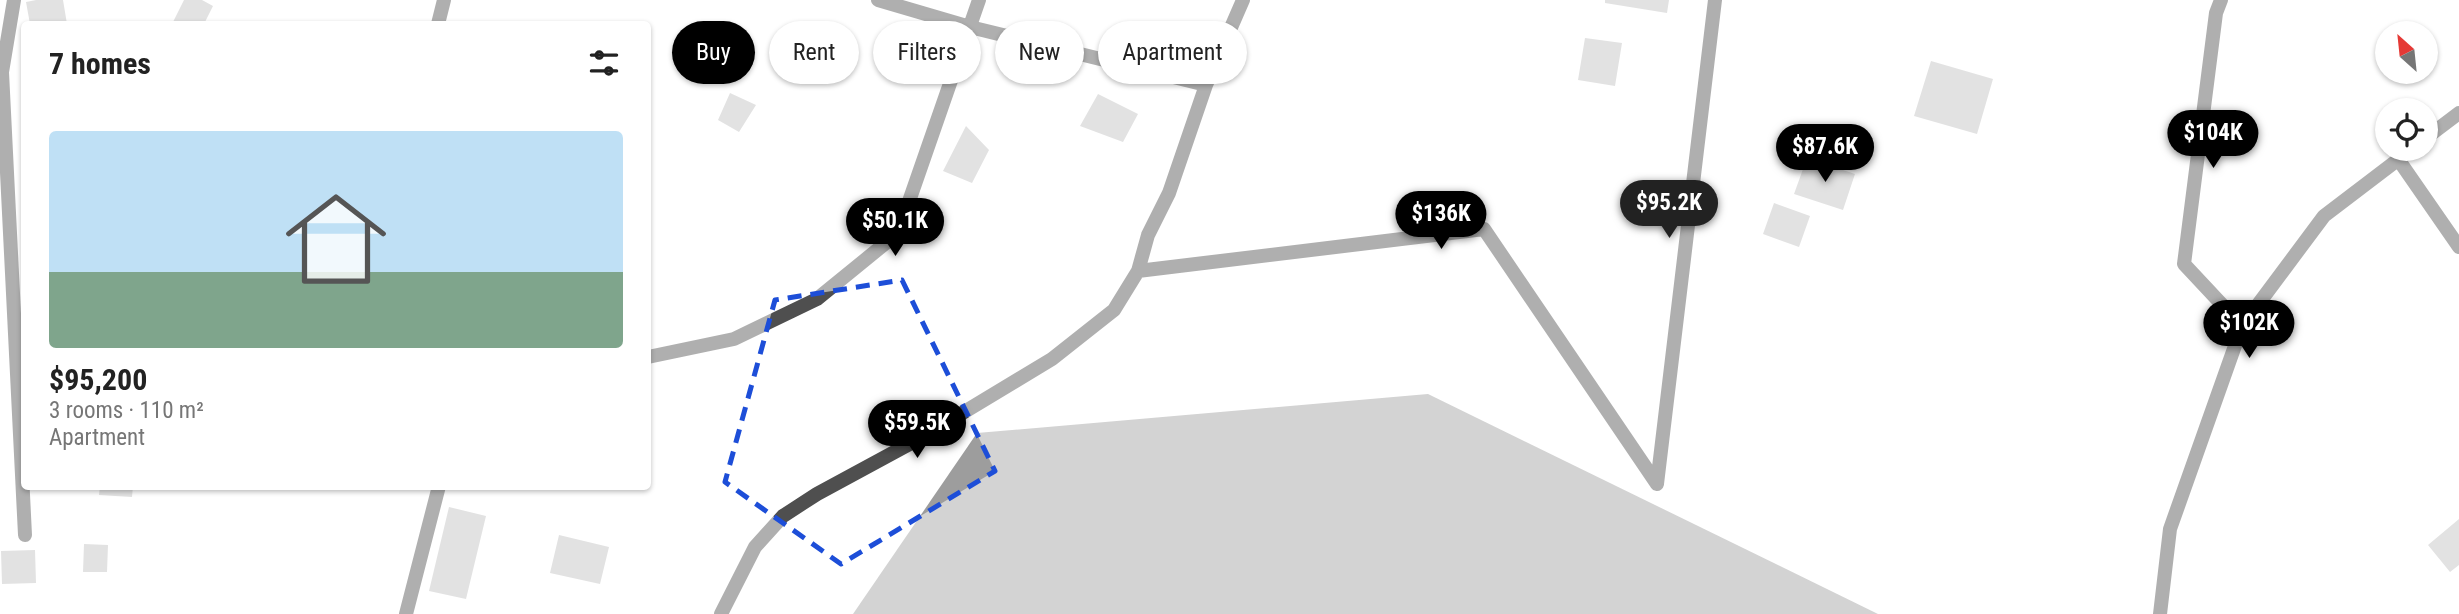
<!DOCTYPE html>
<meta charset="utf-8">
<style>
:root{--surface:#fff;--page:#f6f6f6;--text:#222;--muted:#767676;--accent:#000}
body{margin:0;font-family:"Roboto Condensed",sans-serif;background:var(--page);color:var(--text);height:100vh;display:flex;flex-direction:column;font-size:26px;white-space:nowrap}
*{box-sizing:border-box;margin:0}
p{font-size:23px;color:var(--muted)}
.icon{flex:none;width:38px;height:38px;fill:none;stroke:currentColor;stroke-width:2;stroke-linecap:round;stroke-linejoin:round}
.map{position:relative;flex:1;overflow:hidden}
.sheet{position:absolute;left:21px;top:21px;width:630px;height:469px;display:flex;flex-direction:column;background:var(--surface);border-radius:7px;box-shadow:0 2px 5px #0004}
.sheet>*{flex:none}
.hud{position:absolute;left:672px;top:21px;width:665px;height:63px;display:flex;gap:14px}
.needle{width:46px;rotate:333deg}
.buttons{position:absolute;left:2375px;top:21px;display:grid;gap:14px}
.buttons a{display:grid;place-items:center;width:63px;height:63px;border-radius:50%;background:var(--surface);box-shadow:0 2px 5px #0004;font-size:35px}
.price{position:absolute;translate:-50% -60px;padding:0 16px;border-radius:24px;background:var(--accent);color:#fff;font-size:23px;line-height:46px;filter:drop-shadow(0 2px 4px #0008)}
.price::after{content:'';position:absolute;left:50%;top:42px;width:21px;height:16px;margin-left:-10px;background:inherit;clip-path:polygon(0 0,100% 0,50% 100%)}
.price.current{background:#222;color:#fff}
ul{padding:0;list-style:none}
li{display:grid;align-content:center;gap:14px;height:371px;padding:0 28px}
li span{display:grid;place-items:center;height:217px;border-radius:7px;color:#555}
li>.icon{margin-inline-start:auto}
span .icon{width:126px;height:126px;fill:#fffc;stroke-width:1}
li b{font-size:30px}
h2{display:flex;justify-content:space-between;align-items:center;height:84px;padding:0 28px;font-size:30px}
.tag{padding:0 24px;border-radius:32px;background:var(--surface);box-shadow:0 2px 5px #0004;font-size:24px;line-height:63px}
.tag.current{background:var(--accent);color:#fff}
.map>svg:first-child{display:block}
</style>
<div class="map">
<svg width="2459" height="614" viewBox="0 0 2459 614">
<rect width="100%" height="100%" fill="#fff"/>
<!-- water -->
<path fill="#9d9d9d" d="M 1428,394 L 1878,614 L 853,614 L 977,433 Z"/>
<!-- building -->
<path fill="#bfbfbf" d="M 36,0 L 63,0 L 67,24 L 30,24 L 26,2 Z
M 184,0 L 202,0 L 213,6 L 204,24 L 172,24 Z
M 1605,0 L 1669,0 L 1667,13 L 1605,3 Z
M 1585,38 L 1622,43 L 1615,86 L 1578,80 Z
M 1931,61 L 1993,79 L 1977,134 L 1914,116 Z
M 730,93 L 756,105 L 739,132 L 718,120 Z
M 1098,94 L 1138,114 L 1123,142 L 1080,126 Z
M 966,126 L 989,150 L 972,183 L 943,171 Z
M 1807,158 L 1855,174 L 1843,210 L 1794,194 Z
M 1774,203 L 1810,216 L 1799,247 L 1763,234 Z
M 100,486 L 133,486 L 132,497 L 99,495 Z
M 449,507 L 486,516 L 466,599 L 429,591 Z
M 2459,519 L 2459,565 L 2450,572 L 2428,545 Z
M 559,535 L 609,547 L 600,584 L 550,573 Z
M 84,544 L 108,545 L 107,572 L 83,572 Z
M 35,550 L 36,583 L 2,584 L 1,551 Z"/>
<g fill="none" stroke-linecap="round" stroke-linejoin="round">
<!-- minor -->
<path stroke="#4f4f4f" stroke-width="14" d="M 14,0 L 2,72 L 25,535
M 878,0 L 970,27 L 1206,85
M 2221,0 L 2216,13 L 2184,264 L 2242,326
M 438,24 L 444,0
M 2398,159 L 2459,247
M 1138,271 L 1148,235 L 1169,193 L 1206,85 L 1243,0
M 648,357 L 734,339 L 817,299 L 898,233 L 979,0
M 1657,484 L 1715,0
M 406,614 L 439,486
M 721,614 L 755,547 L 783,516 L 817,494 L 926,435 L 1052,359 L 1114,310 L 1138,271 L 1484,229 L 1657,484"/>
<!-- tertiary -->
<path stroke="#4f4f4f" stroke-width="14" d="M 2426,138 L 2459,113
M 2160,614 L 2170,529 L 2242,326 L 2324,216 L 2412,149"/>
</g>
<!-- marked area -->
<path d="M0 0H2459V614H0ZM 902,280 L 995,471 L 841,564 L 725,482 L 775,300 Z" fill="#fff" fill-opacity=".55" fill-rule="evenodd"/>
<path fill="none" stroke="#1d4ed8" stroke-width="5" stroke-dasharray="14 9" stroke-linejoin="round" d="M 902,280 L 995,471 L 841,564 L 725,482 L 775,300 Z"/>
</svg>
<div class="buttons">
<a><svg class="needle" viewBox="-14 -14 28 28"><path d="M0-13l5 13h-10z" fill="#e53935"/><path d="M0 13l5-13h-10z" fill="#767676"/></svg></a>
<a><svg class="icon" aria-label="locate" viewBox="0 0 24 24"><circle cx="12" cy="12" r="6"/><path d="M12 2v4M12 18v4M2 12h4M18 12h4"/></svg></a>
</div>
<b class="price" style="left:2213px;top:170px">$104K</b>
<b class="price" style="left:1825px;top:184px">$87.6K</b>
<b class="price current" style="left:1669px;top:240px">$95.2K</b>
<b class="price" style="left:1441px;top:251px">$136K</b>
<b class="price" style="left:895px;top:258px">$50.1K</b>
<b class="price" style="left:2249px;top:360px">$102K</b>
<b class="price" style="left:917px;top:460px">$59.5K</b>
<div class="hud">
<a class="tag current">Buy</a>
<a class="tag">Rent</a>
<a class="tag">Filters</a>
<a class="tag">New</a>
<a class="tag">Apartment</a>
</div>
<section class="sheet">
<h2>7 homes<svg class="icon" aria-label="filters" viewBox="0 0 24 24"><path d="M4 7h16M4 17h16"/><circle cx="9" cy="7" r="2"/><circle cx="15" cy="17" r="2"/></svg></h2>
<ul>
<li><span style="background:linear-gradient(#bfe0f5 65%,#7fa58c 0)"><svg class="icon" aria-label="home" viewBox="0 0 24 24"><path d="M3 11l9-7 9 7M6 9v11h12V9"/></svg></span><div><b>$95,200</b><p>3 rooms · 110 m²</p><p>Apartment</p></div></li>
</ul>
</section>
</div>
